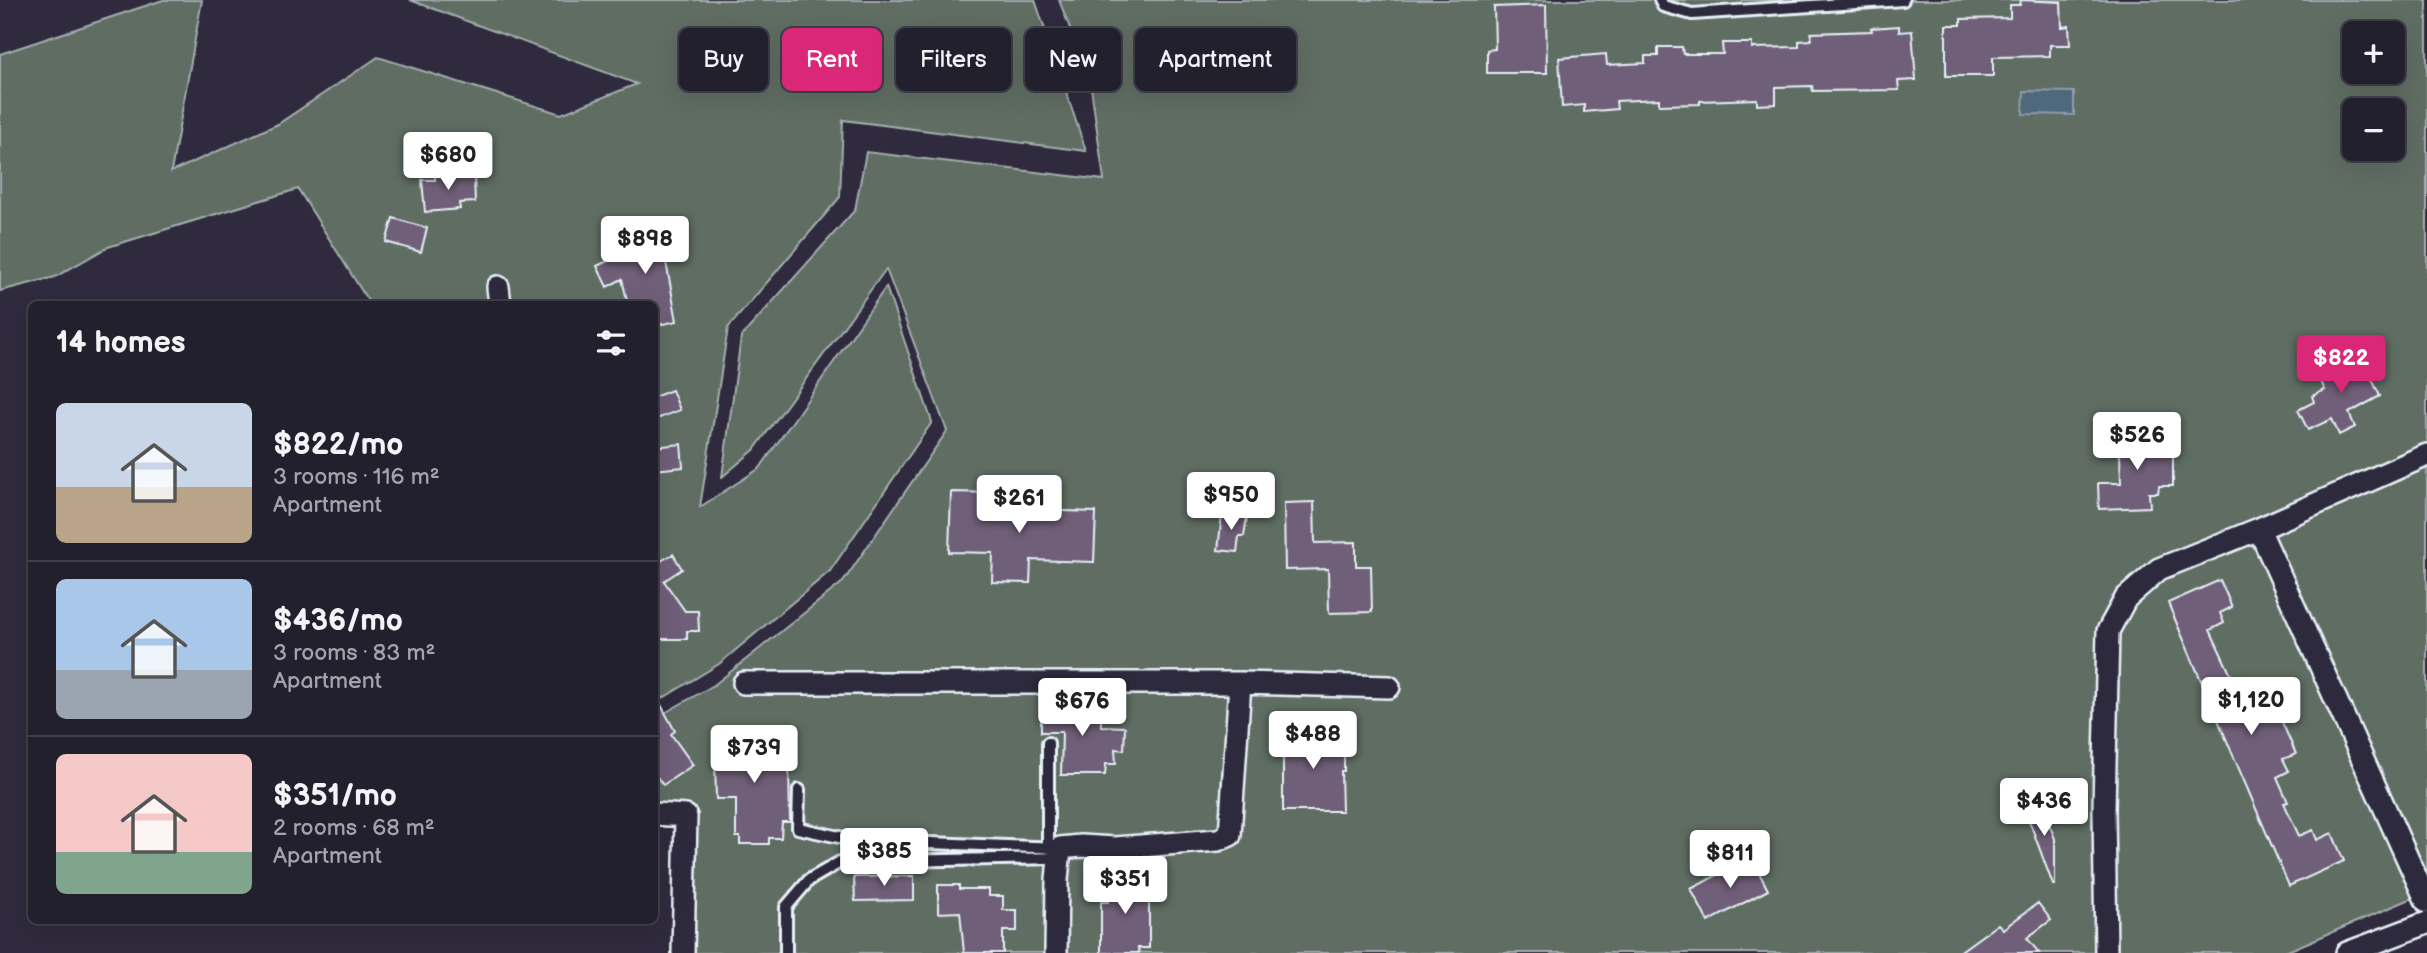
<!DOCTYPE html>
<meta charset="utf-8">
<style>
:root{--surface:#23202e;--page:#2f2d3a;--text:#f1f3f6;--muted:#a3a3aa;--line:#403e4a;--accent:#db2777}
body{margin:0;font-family:"Balsamiq Sans",sans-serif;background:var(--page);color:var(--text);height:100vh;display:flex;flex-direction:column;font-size:26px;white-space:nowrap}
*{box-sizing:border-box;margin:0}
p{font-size:23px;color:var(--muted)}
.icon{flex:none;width:38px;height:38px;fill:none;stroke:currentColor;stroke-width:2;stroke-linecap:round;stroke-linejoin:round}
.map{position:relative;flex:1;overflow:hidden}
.panel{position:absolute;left:28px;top:301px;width:630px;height:623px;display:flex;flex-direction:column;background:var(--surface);border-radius:10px;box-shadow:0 7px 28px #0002,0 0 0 2px var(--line)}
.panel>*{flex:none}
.hud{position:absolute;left:679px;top:28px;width:665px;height:63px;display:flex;gap:14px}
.controls{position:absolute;left:2342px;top:21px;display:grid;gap:14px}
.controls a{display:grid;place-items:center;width:63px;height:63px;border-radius:10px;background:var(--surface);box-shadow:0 7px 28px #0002,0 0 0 2px var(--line);font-size:35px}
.price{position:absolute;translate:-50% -60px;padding:0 16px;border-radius:7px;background:#fff;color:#222;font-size:23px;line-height:46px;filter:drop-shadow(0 2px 4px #0008)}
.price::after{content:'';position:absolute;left:50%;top:42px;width:21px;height:16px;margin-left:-10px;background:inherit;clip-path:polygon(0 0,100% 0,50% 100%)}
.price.active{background:var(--accent);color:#fff}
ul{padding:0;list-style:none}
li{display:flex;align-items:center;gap:21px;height:175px;padding:0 28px}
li+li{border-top:2px solid var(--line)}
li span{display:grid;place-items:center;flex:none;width:196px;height:140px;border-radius:10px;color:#555}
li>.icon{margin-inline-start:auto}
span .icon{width:84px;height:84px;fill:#fffc;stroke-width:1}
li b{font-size:30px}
h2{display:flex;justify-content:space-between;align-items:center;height:84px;padding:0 28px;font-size:30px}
.pill{padding:0 24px;border-radius:10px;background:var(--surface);box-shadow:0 7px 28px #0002,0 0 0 2px var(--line);font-size:24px;line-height:63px}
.pill.active{background:var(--accent);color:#fff}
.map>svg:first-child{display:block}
</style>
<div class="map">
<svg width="2427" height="953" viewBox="0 0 2427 953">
<rect width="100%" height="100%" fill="#2f2a3d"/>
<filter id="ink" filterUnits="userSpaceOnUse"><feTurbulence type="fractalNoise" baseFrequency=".0143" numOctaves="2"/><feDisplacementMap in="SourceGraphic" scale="14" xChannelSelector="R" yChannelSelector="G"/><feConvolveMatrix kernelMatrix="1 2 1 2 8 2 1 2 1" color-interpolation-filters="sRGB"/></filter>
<g filter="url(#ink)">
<!-- green -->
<path fill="#5f6d63" stroke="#a4afae" stroke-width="2" fill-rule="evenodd" d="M 163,0 L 202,0 L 171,172 L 278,124 L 378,57 L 561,114 L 637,84 L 410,0 L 1035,0 L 1086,151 L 843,120 L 840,197 L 728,328 L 700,507 L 760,468 L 886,287 L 932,422 L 830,571 L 719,664 L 655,703 L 654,304 L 370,304 L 298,189 L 108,247 L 55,277 L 0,291 L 0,54 Z
M 1059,0 L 2427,0 L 2427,892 L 2283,953 L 678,953 L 674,827 L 655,826 L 654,719 L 714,685 L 843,582 L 947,431 L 886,269 L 754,450 L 722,477 L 741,337 L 855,210 L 866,152 L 1104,180 L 1090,80 ZM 2354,33 L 2392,33 L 2392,72 L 2354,72 ZM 2354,110 L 2392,110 L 2392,149 L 2354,149 Z"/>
<!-- water -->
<path fill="#50677b" stroke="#8d9ead" stroke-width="2" d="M 2024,91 L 2074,92 L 2074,115 L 2023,114 Z"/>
<!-- building -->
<path fill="#705e78" stroke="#e8f1f8" stroke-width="2" d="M 2021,0 L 2061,2 L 2062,27 L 2069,26 L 2070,45 L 2050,45 L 2050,56 L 1993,57 L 1993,76 L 1946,76 L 1946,25 L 1961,25 L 1961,19 L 2010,18 L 2010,5 L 2020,5 Z
M 1546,5 L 1547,73 L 1487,73 L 1487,50 L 1495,49 L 1494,7 Z
M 1899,26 L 1899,32 L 1912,31 L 1916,80 L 1898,81 L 1899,90 L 1813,91 L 1812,86 L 1776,87 L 1776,104 L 1757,105 L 1757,99 L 1700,101 L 1700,104 L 1659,105 L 1659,99 L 1616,101 L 1617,109 L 1584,112 L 1584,105 L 1562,107 L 1559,58 L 1606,54 L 1607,65 L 1645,63 L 1645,56 L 1658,56 L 1658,47 L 1682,47 L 1683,54 L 1723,54 L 1722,43 L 1752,43 L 1752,48 L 1799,47 L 1799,41 L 1811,40 L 1811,33 L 1872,31 L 1871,28 Z
M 455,174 L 456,178 L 474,176 L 475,202 L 459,203 L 460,209 L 425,212 L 422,180 L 435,180 L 435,175 Z
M 393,218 L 427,228 L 421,252 L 386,242 Z
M 667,232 L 677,252 L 668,256 L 670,260 L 666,262 L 677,321 L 654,326 L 654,304 L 628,304 L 622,279 L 607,287 L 597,266 L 620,255 L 617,250 L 638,240 L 640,245 Z
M 2360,354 L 2380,396 L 2349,413 L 2355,427 L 2339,435 L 2332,419 L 2308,430 L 2298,410 L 2314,402 L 2312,396 L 2325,390 L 2318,375 Z
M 672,390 L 680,410 L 654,420 L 654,397 Z
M 2147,424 L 2148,452 L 2173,451 L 2173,486 L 2159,486 L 2158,493 L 2149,493 L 2150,507 L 2099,509 L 2098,483 L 2121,483 L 2119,425 Z
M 681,444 L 683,467 L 654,470 L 654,447 Z
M 951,492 L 998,493 L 997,509 L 1096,512 L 1094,562 L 1031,560 L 1030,583 L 992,582 L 993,553 L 949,552 Z
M 1314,502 L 1315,543 L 1356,542 L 1356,566 L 1371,566 L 1372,612 L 1329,613 L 1328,569 L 1285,570 L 1284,503 Z
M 1222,514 L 1247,517 L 1244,536 L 1239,536 L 1237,552 L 1218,550 Z
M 673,554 L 682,569 L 664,581 L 685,611 L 698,611 L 699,631 L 687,631 L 687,639 L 654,639 L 654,565 Z
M 2220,580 L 2232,607 L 2220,613 L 2224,623 L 2210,630 L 2240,695 L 2251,690 L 2255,701 L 2270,695 L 2296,754 L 2283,759 L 2289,771 L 2277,777 L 2288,802 L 2284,803 L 2299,836 L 2313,830 L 2317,840 L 2332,833 L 2344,861 L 2289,886 L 2168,603 Z
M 654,692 L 675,731 L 671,734 L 693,765 L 663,785 L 654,773 Z
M 1041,701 L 1081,701 L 1081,708 L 1086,708 L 1086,711 L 1101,711 L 1101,726 L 1125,727 L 1124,750 L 1115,749 L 1116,764 L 1106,764 L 1105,775 L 1061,775 L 1062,732 L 1041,732 Z
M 1297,726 L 1321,726 L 1321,733 L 1344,733 L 1344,771 L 1341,771 L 1342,811 L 1283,811 L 1283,742 L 1297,742 Z
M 732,727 L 770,727 L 770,754 L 778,754 L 778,765 L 789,765 L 790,822 L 782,822 L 781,838 L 769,838 L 769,844 L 740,844 L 740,837 L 736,837 L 736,799 L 716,799 L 715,758 L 722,758 L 722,743 L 732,743 Z
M 2042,805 L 2055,839 L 2055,885 L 2053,885 L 2026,812 Z
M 1751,857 L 1768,890 L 1708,922 L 1691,889 Z
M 1108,873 L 1138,873 L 1138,888 L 1149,888 L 1149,948 L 1138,948 L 1139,953 L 1101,953 L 1101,902 L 1108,902 Z
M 914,876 L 914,900 L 855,901 L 854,877 Z
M 938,885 L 959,885 L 959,889 L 989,889 L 989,896 L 1003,896 L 1003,910 L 1017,910 L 1017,931 L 1003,931 L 1003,953 L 964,953 L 960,912 L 938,913 Z
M 2038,903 L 2051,920 L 2027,938 L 2039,953 L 1958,953 L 1998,924 L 2003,929 Z"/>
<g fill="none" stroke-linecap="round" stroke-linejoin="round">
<defs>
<path id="service" d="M 1660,0 L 1663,6 L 1692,14 L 1903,0
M 1048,743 L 1048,848
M 799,790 L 798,828 L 853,840 L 1060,848
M 786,953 L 786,907 L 809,880 L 840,862 L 1059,858"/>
<path id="minor" d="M 498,287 L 500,304
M 2259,529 L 2427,902
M 744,683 L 1240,683
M 654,814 L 686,816 L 683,953
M 1056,953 L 1057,880 L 1060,848 L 1081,846 L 1115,848 L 1218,840 L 1230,835 L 1240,683 L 1389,687
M 2106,953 L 2104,809 L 2108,631 L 2126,598 L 2159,569 L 2259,529 L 2427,455
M 2347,953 L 2427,923"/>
</defs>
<!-- service casing -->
<use href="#service" stroke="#e8f1f8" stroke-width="16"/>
<!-- minor casing -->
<use href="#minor" stroke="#e8f1f8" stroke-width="26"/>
<!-- service -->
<use href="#service" stroke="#2f2a3d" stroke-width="10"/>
<!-- minor -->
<use href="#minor" stroke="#2f2a3d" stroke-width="21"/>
</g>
</g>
</svg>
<div class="controls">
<a>+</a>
<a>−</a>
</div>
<b class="price" style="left:448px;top:192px">$680</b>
<b class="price" style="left:645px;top:276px">$898</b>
<b class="price active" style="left:2341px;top:395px">$822</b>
<b class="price" style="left:2137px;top:472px">$526</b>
<b class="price" style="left:1231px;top:532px">$950</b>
<b class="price" style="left:1019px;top:535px">$261</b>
<b class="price" style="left:2251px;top:737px">$1,120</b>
<b class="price" style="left:1082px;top:738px">$676</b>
<b class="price" style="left:1313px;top:771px">$488</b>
<b class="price" style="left:754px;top:785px">$739</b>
<b class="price" style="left:2044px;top:838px">$436</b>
<b class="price" style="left:884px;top:888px">$385</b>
<b class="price" style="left:1730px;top:890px">$811</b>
<b class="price" style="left:1125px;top:916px">$351</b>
<div class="hud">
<a class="pill">Buy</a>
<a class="pill active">Rent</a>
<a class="pill">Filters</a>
<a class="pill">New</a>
<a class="pill">Apartment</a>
</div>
<section class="panel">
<h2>14 homes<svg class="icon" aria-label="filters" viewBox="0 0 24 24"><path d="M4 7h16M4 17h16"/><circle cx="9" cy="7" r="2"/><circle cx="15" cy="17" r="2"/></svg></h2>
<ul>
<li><span style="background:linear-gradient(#c9d6e8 60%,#b9a48a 0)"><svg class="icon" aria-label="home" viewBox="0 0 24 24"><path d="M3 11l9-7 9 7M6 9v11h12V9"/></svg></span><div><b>$822/mo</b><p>3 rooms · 116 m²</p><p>Apartment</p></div></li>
<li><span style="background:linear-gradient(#a9c7e8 65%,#9aa5b1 0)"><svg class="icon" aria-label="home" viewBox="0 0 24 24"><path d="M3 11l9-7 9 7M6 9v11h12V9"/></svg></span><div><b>$436/mo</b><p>3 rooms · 83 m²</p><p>Apartment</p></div></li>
<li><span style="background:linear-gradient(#f6c9c9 70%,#7fa58c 0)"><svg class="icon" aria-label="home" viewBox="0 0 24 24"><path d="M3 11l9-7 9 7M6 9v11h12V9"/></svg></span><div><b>$351/mo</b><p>2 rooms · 68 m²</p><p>Apartment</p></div></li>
</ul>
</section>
</div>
